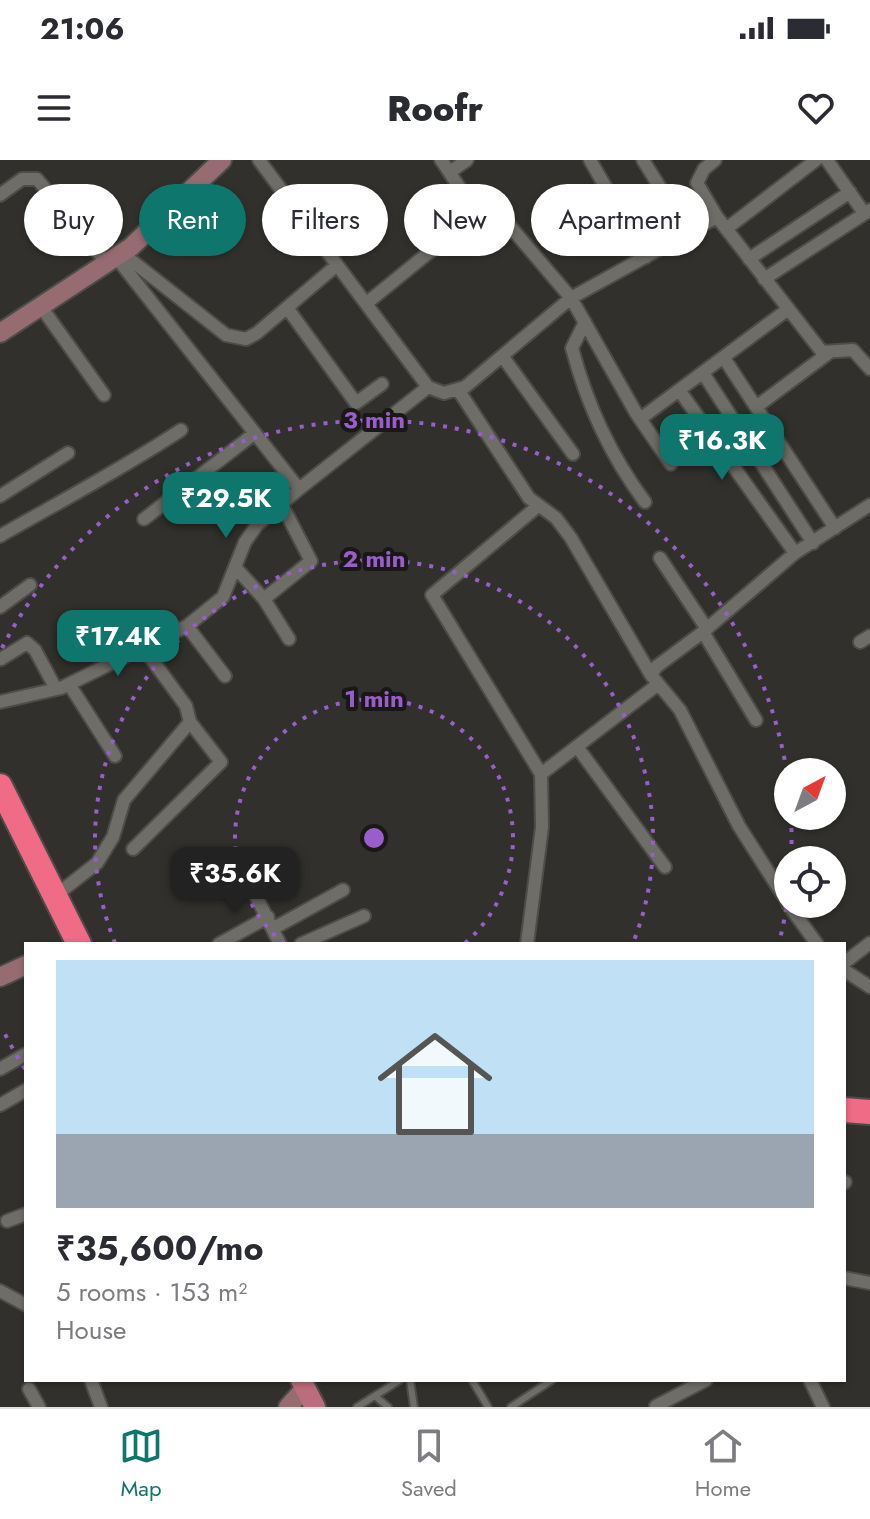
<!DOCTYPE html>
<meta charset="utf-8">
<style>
:root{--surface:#fff;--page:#f2f2f3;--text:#2b2b33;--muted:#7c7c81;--line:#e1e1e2;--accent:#0f766e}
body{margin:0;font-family:Jost,sans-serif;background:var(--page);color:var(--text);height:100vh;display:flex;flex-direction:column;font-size:30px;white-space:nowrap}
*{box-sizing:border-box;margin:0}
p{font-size:26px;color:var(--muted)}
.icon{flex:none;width:44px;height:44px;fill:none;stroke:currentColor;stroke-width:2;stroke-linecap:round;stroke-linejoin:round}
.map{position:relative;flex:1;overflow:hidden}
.panel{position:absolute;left:24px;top:782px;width:822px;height:440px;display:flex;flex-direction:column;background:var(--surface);border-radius:0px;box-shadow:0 2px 6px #0004}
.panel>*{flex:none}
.hud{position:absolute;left:24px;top:24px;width:822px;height:72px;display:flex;gap:16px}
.needle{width:52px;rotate:41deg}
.buttons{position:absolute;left:774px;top:598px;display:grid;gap:16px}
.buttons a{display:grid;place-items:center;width:72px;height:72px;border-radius:50%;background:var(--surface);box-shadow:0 2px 6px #0004;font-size:40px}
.price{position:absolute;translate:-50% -68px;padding:0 18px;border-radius:16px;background:var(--accent);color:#fff;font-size:26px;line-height:52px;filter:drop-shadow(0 2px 4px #0008)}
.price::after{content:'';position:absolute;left:50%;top:48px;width:24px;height:18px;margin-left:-12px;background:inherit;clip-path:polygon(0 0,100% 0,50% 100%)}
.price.on{background:#222;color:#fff}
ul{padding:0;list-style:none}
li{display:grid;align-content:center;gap:16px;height:424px;padding:0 32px}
li span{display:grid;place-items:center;height:248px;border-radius:0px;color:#555}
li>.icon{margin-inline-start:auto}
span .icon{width:144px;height:144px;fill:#fffc;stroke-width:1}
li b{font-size:34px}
.tag{padding:0 28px;border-radius:36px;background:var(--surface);box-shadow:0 2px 6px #0004;font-size:28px;line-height:72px}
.tag.on{background:var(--accent);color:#fff}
.status{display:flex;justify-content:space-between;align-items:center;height:56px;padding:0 40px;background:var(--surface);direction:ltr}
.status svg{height:22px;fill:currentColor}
header{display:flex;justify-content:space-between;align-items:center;height:104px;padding:0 32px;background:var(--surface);font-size:36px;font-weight:800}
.tab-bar{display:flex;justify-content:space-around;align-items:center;height:112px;border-top:2px solid var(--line);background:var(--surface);font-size:22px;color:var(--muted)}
.tab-bar a{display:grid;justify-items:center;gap:4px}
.tab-bar .on{color:var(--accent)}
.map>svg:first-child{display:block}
</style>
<div class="status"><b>21:06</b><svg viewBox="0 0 49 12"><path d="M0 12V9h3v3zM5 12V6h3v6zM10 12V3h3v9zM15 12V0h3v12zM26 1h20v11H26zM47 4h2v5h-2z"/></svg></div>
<header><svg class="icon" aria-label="menu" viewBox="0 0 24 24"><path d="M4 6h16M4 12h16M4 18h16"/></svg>Roofr<svg class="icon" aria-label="heart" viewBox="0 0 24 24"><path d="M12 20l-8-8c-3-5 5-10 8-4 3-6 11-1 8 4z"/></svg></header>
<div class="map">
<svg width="870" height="1247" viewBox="0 0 870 1247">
<rect width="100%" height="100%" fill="#31302c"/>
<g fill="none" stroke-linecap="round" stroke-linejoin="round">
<defs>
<path id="lane" d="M 410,1220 L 414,1247
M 472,1220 L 488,1247
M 375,1236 L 388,1247
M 357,1247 L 400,1220
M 511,1247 L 552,1220"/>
<path id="street" d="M 259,0 L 428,227 L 444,233 L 465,227 L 571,138 L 636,253 L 671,304
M 441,0 C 452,14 464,40 479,48 C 487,53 495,51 503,58 L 571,138 L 717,57 L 822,192 L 853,190 L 870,209
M 590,0 L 646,97
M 643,0 L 687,71
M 715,0 L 704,9 L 697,23 L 717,57
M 827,0 L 864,53
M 450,12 L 467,0
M 0,35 L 22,19 L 37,19 L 107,103
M 726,69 L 816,0
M 122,93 L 226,175 L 246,179 L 257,173 L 337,105
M 116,97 L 299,329 L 428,227
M 749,99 L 850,32
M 764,119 L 870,50
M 368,142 L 481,50
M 42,148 L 104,235
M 288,149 L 356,243 L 382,224
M 585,162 L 572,188 C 587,245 610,295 645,342
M 503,197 L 573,294
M 724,198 L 835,368
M 703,213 L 813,383
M 679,230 L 795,393
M 459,231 L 529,338 L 556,358 L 571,378 L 651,515
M 756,247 L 830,192
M 640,259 L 787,150
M 0,336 L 68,293
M 144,359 L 255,273
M 0,376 C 61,341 122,309 181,270
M 660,398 L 707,469
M 235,407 L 264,439 L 289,479
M 264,439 L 311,401 L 281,343
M 0,447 L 30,425
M 187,466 L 223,437 L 245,382 L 257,365 L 299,329
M 703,472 L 756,560
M 860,482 L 870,476
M 1,499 L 27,483 L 35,490 L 56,529
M 69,524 L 115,596
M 0,542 L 61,528 L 187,466 L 225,516
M 578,588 L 665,707
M 541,614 L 657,525
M 133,689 L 221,602 L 190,562 L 186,546 L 142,486
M 244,712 L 280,784
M 55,736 L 97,703 L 113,677 L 124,640 L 190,562
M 788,743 L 739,666 L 680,550 L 651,515 L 656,507 L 703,472 L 795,393 L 870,345
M 788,744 L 817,784
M 274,768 L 343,730
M 219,784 L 268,757
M 301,784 L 364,756
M 527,784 L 542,667 L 541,614 L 432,435 L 538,346
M 844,803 L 870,783
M 844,810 L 870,827
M 0,909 L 26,894
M 0,945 L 26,930
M 844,1023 L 845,1022
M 7,1061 L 26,1054
M 844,1118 L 870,1123
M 0,1131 L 26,1145
M 91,1220 L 101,1247
M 810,1220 L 823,1247
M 29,1229 L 39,1247
M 656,1246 L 706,1220"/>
<path id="secondary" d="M 0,173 L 131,87 L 222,0
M 0,817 L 26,805
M 288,1247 L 305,1228"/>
<path id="primary" d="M 301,1220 L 315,1247"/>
<path id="highway" d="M 0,626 L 79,784
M 844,950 L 870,952"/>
</defs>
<!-- lane casing -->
<use href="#lane" stroke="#4d4c49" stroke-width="10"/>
<!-- street casing -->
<use href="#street" stroke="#4d4c49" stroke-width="16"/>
<!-- secondary casing -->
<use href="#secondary" stroke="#4d4c49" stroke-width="22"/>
<!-- primary casing -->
<use href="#primary" stroke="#4d4c49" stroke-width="24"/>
<!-- highway casing -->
<use href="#highway" stroke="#4d4c49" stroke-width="28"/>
<!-- lane -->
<use href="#lane" stroke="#6f6d68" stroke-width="6"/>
<!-- street -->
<use href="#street" stroke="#6f6d68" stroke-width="12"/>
<!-- secondary -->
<use href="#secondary" stroke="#966c71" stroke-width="18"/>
<!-- primary -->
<use href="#primary" stroke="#bc6c7a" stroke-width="20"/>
<!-- highway -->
<use href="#highway" stroke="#f06b86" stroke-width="24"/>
</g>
<!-- distance rings -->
<g fill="none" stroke="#995ecb" stroke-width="4" stroke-dasharray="4 8">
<path d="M284 784A139 139 0 1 1 464 784"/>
<path d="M115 783A279 279 0 1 1 633 783"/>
<path d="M788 736A418 418 0 0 1 779 783M25 909A418 418 0 0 1 2 868M2 488A418 418 0 0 1 788 620M791 656A418 418 0 0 1 791 700"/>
</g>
<circle cx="374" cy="678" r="12" fill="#995ecb" stroke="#191816" stroke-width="4"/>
<g font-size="24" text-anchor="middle" font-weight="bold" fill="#995ecb" stroke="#191816" stroke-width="8" stroke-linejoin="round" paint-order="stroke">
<text x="374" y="268">3 min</text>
<text x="374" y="407">2 min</text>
<text x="374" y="547">1 min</text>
</g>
</svg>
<div class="buttons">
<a><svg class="needle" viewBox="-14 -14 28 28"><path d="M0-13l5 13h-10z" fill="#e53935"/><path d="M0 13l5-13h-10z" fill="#7c7c81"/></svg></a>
<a><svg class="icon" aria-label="locate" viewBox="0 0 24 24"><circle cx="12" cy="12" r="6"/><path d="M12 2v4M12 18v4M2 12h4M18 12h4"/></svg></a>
</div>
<b class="price" style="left:722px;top:322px">₹16.3K</b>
<b class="price" style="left:226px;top:380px">₹29.5K</b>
<b class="price" style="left:118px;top:518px">₹17.4K</b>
<b class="price on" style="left:235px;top:755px">₹35.6K</b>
<div class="hud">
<a class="tag">Buy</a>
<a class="tag on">Rent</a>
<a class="tag">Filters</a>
<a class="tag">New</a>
<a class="tag">Apartment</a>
</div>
<section class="panel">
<ul>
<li><span style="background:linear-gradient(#bfe0f5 70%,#9aa5b1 0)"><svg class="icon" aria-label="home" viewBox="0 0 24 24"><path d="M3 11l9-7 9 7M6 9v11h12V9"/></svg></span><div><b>₹35,600/mo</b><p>5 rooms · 153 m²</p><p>House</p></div></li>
</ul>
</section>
</div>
<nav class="tab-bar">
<a class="on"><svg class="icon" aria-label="map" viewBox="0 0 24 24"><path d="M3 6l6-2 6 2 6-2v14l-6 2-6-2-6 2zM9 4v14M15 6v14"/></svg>Map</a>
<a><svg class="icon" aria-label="saved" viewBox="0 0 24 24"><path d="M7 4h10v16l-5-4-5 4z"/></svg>Saved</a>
<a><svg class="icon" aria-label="home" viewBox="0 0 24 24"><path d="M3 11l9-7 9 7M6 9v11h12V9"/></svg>Home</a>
</nav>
